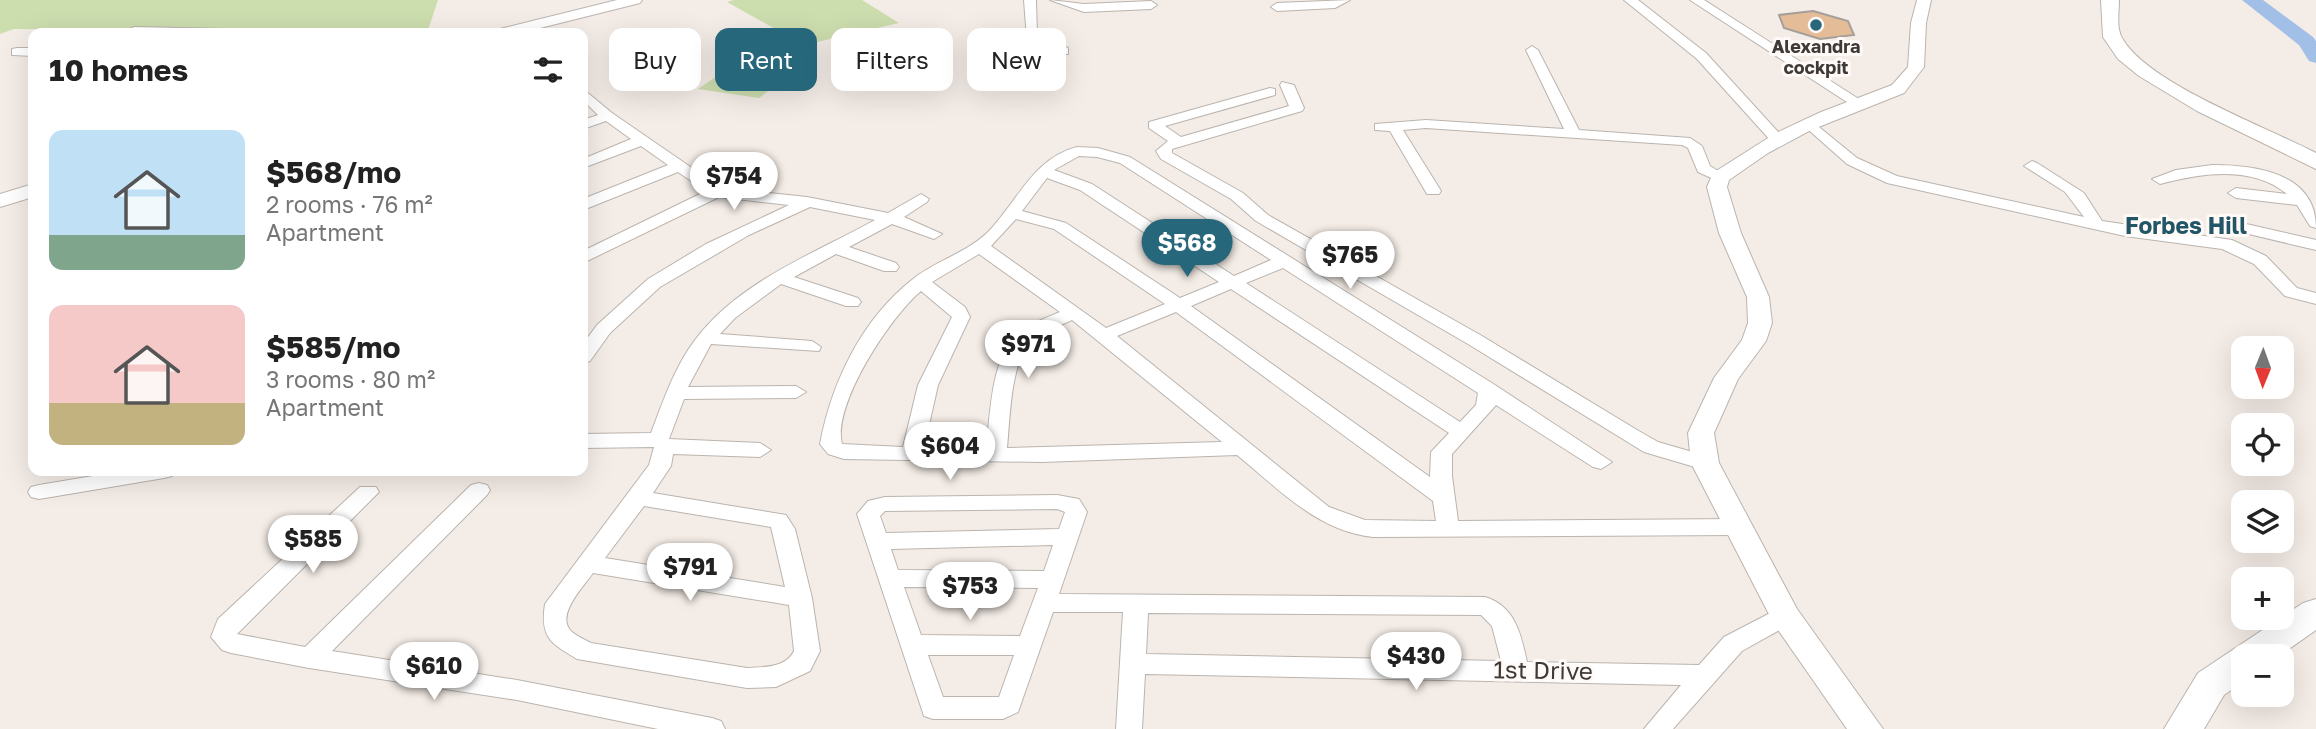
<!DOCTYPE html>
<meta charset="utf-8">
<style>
:root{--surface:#fff;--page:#f6f6f6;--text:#222;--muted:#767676;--accent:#27677b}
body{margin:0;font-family:"Golos Text",sans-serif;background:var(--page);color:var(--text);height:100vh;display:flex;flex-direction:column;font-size:26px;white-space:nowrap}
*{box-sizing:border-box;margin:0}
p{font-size:23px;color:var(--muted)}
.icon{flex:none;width:38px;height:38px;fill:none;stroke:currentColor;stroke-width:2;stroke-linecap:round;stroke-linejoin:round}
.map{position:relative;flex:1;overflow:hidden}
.sheet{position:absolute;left:28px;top:28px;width:560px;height:448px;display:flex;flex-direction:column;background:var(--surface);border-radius:14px;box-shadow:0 7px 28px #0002}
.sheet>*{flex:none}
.guide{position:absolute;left:609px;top:28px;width:665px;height:63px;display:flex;gap:14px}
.needle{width:46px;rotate:181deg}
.tools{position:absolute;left:2231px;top:336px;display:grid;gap:14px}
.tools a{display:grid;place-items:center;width:63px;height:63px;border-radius:14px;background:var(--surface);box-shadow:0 7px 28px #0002;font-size:35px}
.price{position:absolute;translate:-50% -60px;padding:0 16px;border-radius:24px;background:#fff;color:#222;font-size:23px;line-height:46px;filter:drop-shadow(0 2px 4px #0008)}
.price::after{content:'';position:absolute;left:50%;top:42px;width:21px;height:16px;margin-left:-10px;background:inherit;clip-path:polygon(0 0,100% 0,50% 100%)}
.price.active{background:var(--accent);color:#fff}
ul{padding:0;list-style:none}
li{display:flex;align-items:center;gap:21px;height:175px;padding:0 21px}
li span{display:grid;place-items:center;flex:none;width:196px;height:140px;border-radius:14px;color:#555}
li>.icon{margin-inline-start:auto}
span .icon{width:84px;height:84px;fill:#fffc;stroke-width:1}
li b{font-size:30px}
h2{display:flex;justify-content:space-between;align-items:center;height:84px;padding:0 21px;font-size:30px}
.pill{padding:0 24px;border-radius:14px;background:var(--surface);box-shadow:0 7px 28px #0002;font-size:24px;line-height:63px}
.pill.active{background:var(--accent);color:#fff}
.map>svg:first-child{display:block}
</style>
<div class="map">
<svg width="2316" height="729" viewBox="0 0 2316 729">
<rect width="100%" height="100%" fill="#f4ece6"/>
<!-- green -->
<path fill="#ccddae" d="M 0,0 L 438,0 L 427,33 L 14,29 L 0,34 Z
M 734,0 L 862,0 L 899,23 L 804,45 L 727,2 Z
M 742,59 L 801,66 L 759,98 L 698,89 Z"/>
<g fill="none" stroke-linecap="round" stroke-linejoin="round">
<!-- river -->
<path fill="#a1bfe7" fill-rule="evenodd" d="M 2242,0 L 2263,0 L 2313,37 L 2316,41 L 2316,63 L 2309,61 L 2299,45 Z"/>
</g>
<!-- building -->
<path fill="#e4bc98" stroke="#a69f99" stroke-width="2" d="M 1813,11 L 1848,21 L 1854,35 L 1820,39 L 1784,28 L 1779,15 Z"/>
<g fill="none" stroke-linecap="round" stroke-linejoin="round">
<defs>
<path id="minor" d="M 1024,0 L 1036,0 L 1037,35 L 1068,48 L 1068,54 L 1058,54 L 1027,40 Z
M 1050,0 L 1084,4 L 1151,1 L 1157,5 L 1151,9 L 1084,12 Z
M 1350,0 L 1335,8 L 1277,11 L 1271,7 L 1277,3 Z
M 1624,0 L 1638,0 L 1706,53 L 1781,135 L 1781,141 L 1771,141 L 1697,59 Z
M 1690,0 L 1704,0 L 1865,103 L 1853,106 Z
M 135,27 L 225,29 L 231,33 L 130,33 L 131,28 Z
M 1532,46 L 1538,50 L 1579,130 L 1690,138 L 1702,146 L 1710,166 L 1728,177 L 1720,182 L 1698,172 L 1688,148 L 1682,145 L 1426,128 L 1403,130 L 1441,191 L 1439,194 L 1427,194 L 1390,131 L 1375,130 L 1375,124 L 1426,120 L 1564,129 L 1526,50 Z
M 17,48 L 33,48 L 33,56 L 12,55 L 12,49 Z
M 1282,82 L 1294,85 L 1304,108 L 1302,111 L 1172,149 L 1172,153 L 1243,193 L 1268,215 L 1482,336 L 1637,430 L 1658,442 L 1713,458 L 1716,463 L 1713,468 L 1705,470 L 1644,452 L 1468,344 L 1256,221 L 1231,199 L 1161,159 L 1156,151 L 1168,141 L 1149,128 L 1149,122 L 1270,88 L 1275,89 L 1275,95 L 1165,126 L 1181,137 L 1289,106 L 1280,85 Z
M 583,89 L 612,113 L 721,188 L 807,197 L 888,213 L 921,194 L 929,199 L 927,202 L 904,217 L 942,234 L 934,239 L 892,224 L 849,247 L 896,263 L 899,267 L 896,271 L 884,271 L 836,254 L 794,277 L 858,298 L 861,302 L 858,306 L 846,306 L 781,284 L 735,318 L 720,334 L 812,341 L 821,347 L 819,351 L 711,344 L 688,387 L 796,386 L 806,392 L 796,398 L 684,399 L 669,439 L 760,443 L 771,450 L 760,457 L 673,454 L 671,466 L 653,493 L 786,515 L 795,529 L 812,598 L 820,651 L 810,671 L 776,687 L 747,688 L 577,659 C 550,643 540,637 545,604 L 649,465 L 654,447 L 583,448 L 583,434 L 651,433 C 662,404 672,375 688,350 C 731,284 810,256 875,220 L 810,207 L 749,235 L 660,287 L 610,333 L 590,361 L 583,363 L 583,344 L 597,325 L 648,279 L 706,244 L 789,205 L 719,197 L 583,263 L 583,251 L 706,191 L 678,172 L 583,210 L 583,199 L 668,165 L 641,146 L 583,168 L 583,159 L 631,139 L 606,121 L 583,129 L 583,120 L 598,115 L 583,100 ZM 644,506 L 771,527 L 785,587 L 605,558 ZM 593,573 L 789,605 L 794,651 C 786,668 763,667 747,668 L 591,643 C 585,640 577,636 572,632 C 554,616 584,586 593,573 Z
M 1808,118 L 1857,158 L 1897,176 L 2084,217 L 2065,192 L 2024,166 L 2032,161 L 2037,163 L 2084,193 L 2102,221 L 2232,240 L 2266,256 L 2297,288 L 2316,293 L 2316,304 L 2285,296 L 2254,264 L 2222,249 L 2125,236 L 1887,183 L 1847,164 L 1803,125 L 1801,122 Z
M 1077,147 L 1098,148 L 1130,157 L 1495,385 L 1612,462 L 1601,469 L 1593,467 L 1496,405 L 1452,454 L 1452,476 L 1458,521 L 1738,519 L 1746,521 L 1749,527 L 1746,533 L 1738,535 L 1373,537 C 1317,531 1279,489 1237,455 L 1042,462 L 844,459 L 828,454 L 820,444 C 832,381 862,319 913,279 C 937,260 969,252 990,230 C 1018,200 1034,158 1077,147 ZM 1079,156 L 1097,157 L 1120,163 L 1271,260 L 1234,276 L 1092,184 L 1054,170 ZM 1047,178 L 1080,190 L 1219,282 L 1180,298 L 1066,223 L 1022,211 ZM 1016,219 L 1054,229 L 1165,304 L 1106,328 L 991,246 ZM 979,254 L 1060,312 C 1046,318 1028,324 1017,335 C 990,361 991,413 986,448 L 924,447 L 938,385 L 970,317 L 965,307 L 932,282 ZM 1283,268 L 1478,393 L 1476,405 L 1460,422 L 1246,283 ZM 1231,289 L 1449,433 L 1431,452 L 1430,477 L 1191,306 ZM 921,291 L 952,317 L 918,385 L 903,447 L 842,444 C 832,405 890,317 921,291 ZM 1176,312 L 1433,501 L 1436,521 L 1365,520 L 1329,507 L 1117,336 ZM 1072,320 L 1222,442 L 1007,448 C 1010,421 1010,360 1032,341 C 1043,331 1059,326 1072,320 Z
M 2212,165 C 2256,165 2316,173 2316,228 L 2310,226 L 2297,205 L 2236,198 L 2228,193 L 2236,188 L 2287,194 C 2252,165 2201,173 2160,184 L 2152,179 L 2176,170 Z
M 2242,223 L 2316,240 L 2316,250 L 2236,231 L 2236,225 Z
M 123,471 L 175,471 L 172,476 L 164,478 L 39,499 L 31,497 L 28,492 L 31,487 L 39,485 Z
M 479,483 L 487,485 L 490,490 L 487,495 L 332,651 L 517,680 L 712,718 L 721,721 L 725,729 L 658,729 L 517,700 L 309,668 L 231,653 L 222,650 L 211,637 L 218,619 L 360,487 L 376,487 L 379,492 L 237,634 L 305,647 L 471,485 Z
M 1057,495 L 1079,499 L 1087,512 L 1059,594 L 1485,597 C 1515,606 1521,634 1527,662 L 1699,665 L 1724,637 L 1776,610 L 1785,607 L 1794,610 L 1797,616 L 1794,622 L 1742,651 L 1673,729 L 1644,729 L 1681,685 L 1145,674 L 1142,729 L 1116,729 L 1123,612 L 1053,612 L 1018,712 L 1003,719 L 933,719 L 924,716 L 857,514 L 868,501 L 885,497 ZM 1057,509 L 1065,512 L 1059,529 L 886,533 L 880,516 L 885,511 ZM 1053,545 L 1044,571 L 898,570 L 891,549 ZM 904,587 L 1038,588 L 1020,636 L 921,635 ZM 1148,613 L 1481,615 L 1492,626 L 1501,661 L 1146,654 ZM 928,655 L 1014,655 L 999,697 L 943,697 Z"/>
<path id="tertiary" d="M 617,0 L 642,0 L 640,3 L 520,33 L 494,33 L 496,30 Z
M 1917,0 L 1931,0 L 1926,23 L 1924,67 L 1904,93 L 1811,130 L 1768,153 L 1729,180 L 1727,187 L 1741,233 L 1769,297 L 1772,323 L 1766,341 L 1738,379 L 1714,433 L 1719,463 L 1797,609 L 1883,729 L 1847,729 L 1774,624 L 1691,463 L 1688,433 L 1714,378 L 1742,340 L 1748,323 L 1747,297 L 1719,233 L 1707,187 L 1713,173 L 1776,133 L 1821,112 L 1892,85 L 1908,67 L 1911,23 Z
M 33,184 L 33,197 L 0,207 L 0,194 Z"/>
<path id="secondary" d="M 2101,0 L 2119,0 C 2119,12 2116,27 2122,38 C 2148,84 2267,127 2316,153 L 2316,169 L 2197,111 L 2139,76 L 2118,59 L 2103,37 Z
M 2316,599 L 2316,630 L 2279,656 L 2244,656 L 2244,681 L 2224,695 L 2204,729 L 2164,729 L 2198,673 L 2303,603 Z"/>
</defs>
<!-- minor casing -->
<use href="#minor" stroke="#bbb4ae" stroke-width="2"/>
<!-- tertiary casing -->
<use href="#tertiary" stroke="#bbb4ae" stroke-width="2"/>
<!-- secondary casing -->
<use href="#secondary" stroke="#bbb4ae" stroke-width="2"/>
<!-- minor -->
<use href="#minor" fill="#fff" fill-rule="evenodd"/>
<!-- tertiary -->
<use href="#tertiary" fill="#fff" fill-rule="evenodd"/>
<!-- secondary -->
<use href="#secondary" fill="#fff" fill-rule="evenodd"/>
</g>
<!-- markers -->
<circle fill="#27677b" stroke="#fffaf7" stroke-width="2.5" cx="1816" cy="25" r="7"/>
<g text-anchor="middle" stroke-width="6" stroke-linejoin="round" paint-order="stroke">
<!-- far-poi labels -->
<g font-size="18" font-weight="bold" fill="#3d3a38" stroke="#fffaf7">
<text x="1816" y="53">Alexandra<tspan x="1816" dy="21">cockpit</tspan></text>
</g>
<!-- neighbourhood labels -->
<g font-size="23" font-weight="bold" fill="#225565" stroke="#fffaf7">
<text x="2186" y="234">Forbes Hill</text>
</g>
<!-- near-street labels -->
<g font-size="24" fill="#3d3a38" stroke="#fffaf7">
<text transform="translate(1543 671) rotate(1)" y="8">1st Drive</text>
</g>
</g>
</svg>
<div class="tools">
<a><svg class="needle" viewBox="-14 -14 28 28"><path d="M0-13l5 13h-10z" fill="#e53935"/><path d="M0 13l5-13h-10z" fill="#767676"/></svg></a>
<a><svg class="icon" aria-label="locate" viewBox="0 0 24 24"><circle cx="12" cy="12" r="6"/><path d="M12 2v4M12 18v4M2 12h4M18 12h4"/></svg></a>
<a><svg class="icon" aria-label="layers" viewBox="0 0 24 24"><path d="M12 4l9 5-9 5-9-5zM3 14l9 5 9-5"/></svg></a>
<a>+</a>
<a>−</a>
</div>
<b class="price" style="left:734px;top:212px">$754</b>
<b class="price active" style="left:1187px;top:279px">$568</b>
<b class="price" style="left:1350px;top:291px">$765</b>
<b class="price" style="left:1028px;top:380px">$971</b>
<b class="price" style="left:950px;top:482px">$604</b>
<b class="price" style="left:313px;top:575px">$585</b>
<b class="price" style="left:690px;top:603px">$791</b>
<b class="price" style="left:970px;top:622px">$753</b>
<b class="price" style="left:1416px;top:692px">$430</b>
<b class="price" style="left:434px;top:702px">$610</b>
<div class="guide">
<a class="pill">Buy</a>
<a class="pill active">Rent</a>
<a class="pill">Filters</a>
<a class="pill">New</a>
</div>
<section class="sheet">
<h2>10 homes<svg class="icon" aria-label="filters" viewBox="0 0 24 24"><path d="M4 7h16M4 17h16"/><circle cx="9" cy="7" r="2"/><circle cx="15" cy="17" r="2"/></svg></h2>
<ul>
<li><span style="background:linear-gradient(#bfe0f5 75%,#7fa58c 0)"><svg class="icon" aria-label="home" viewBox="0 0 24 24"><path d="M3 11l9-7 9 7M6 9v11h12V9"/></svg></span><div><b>$568/mo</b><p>2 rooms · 76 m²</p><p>Apartment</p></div></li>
<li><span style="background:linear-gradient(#f6c9c9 70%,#c2b280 0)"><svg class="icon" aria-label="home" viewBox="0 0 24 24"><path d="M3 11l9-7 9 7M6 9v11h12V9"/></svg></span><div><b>$585/mo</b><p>3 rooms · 80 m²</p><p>Apartment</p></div></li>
</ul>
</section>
</div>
